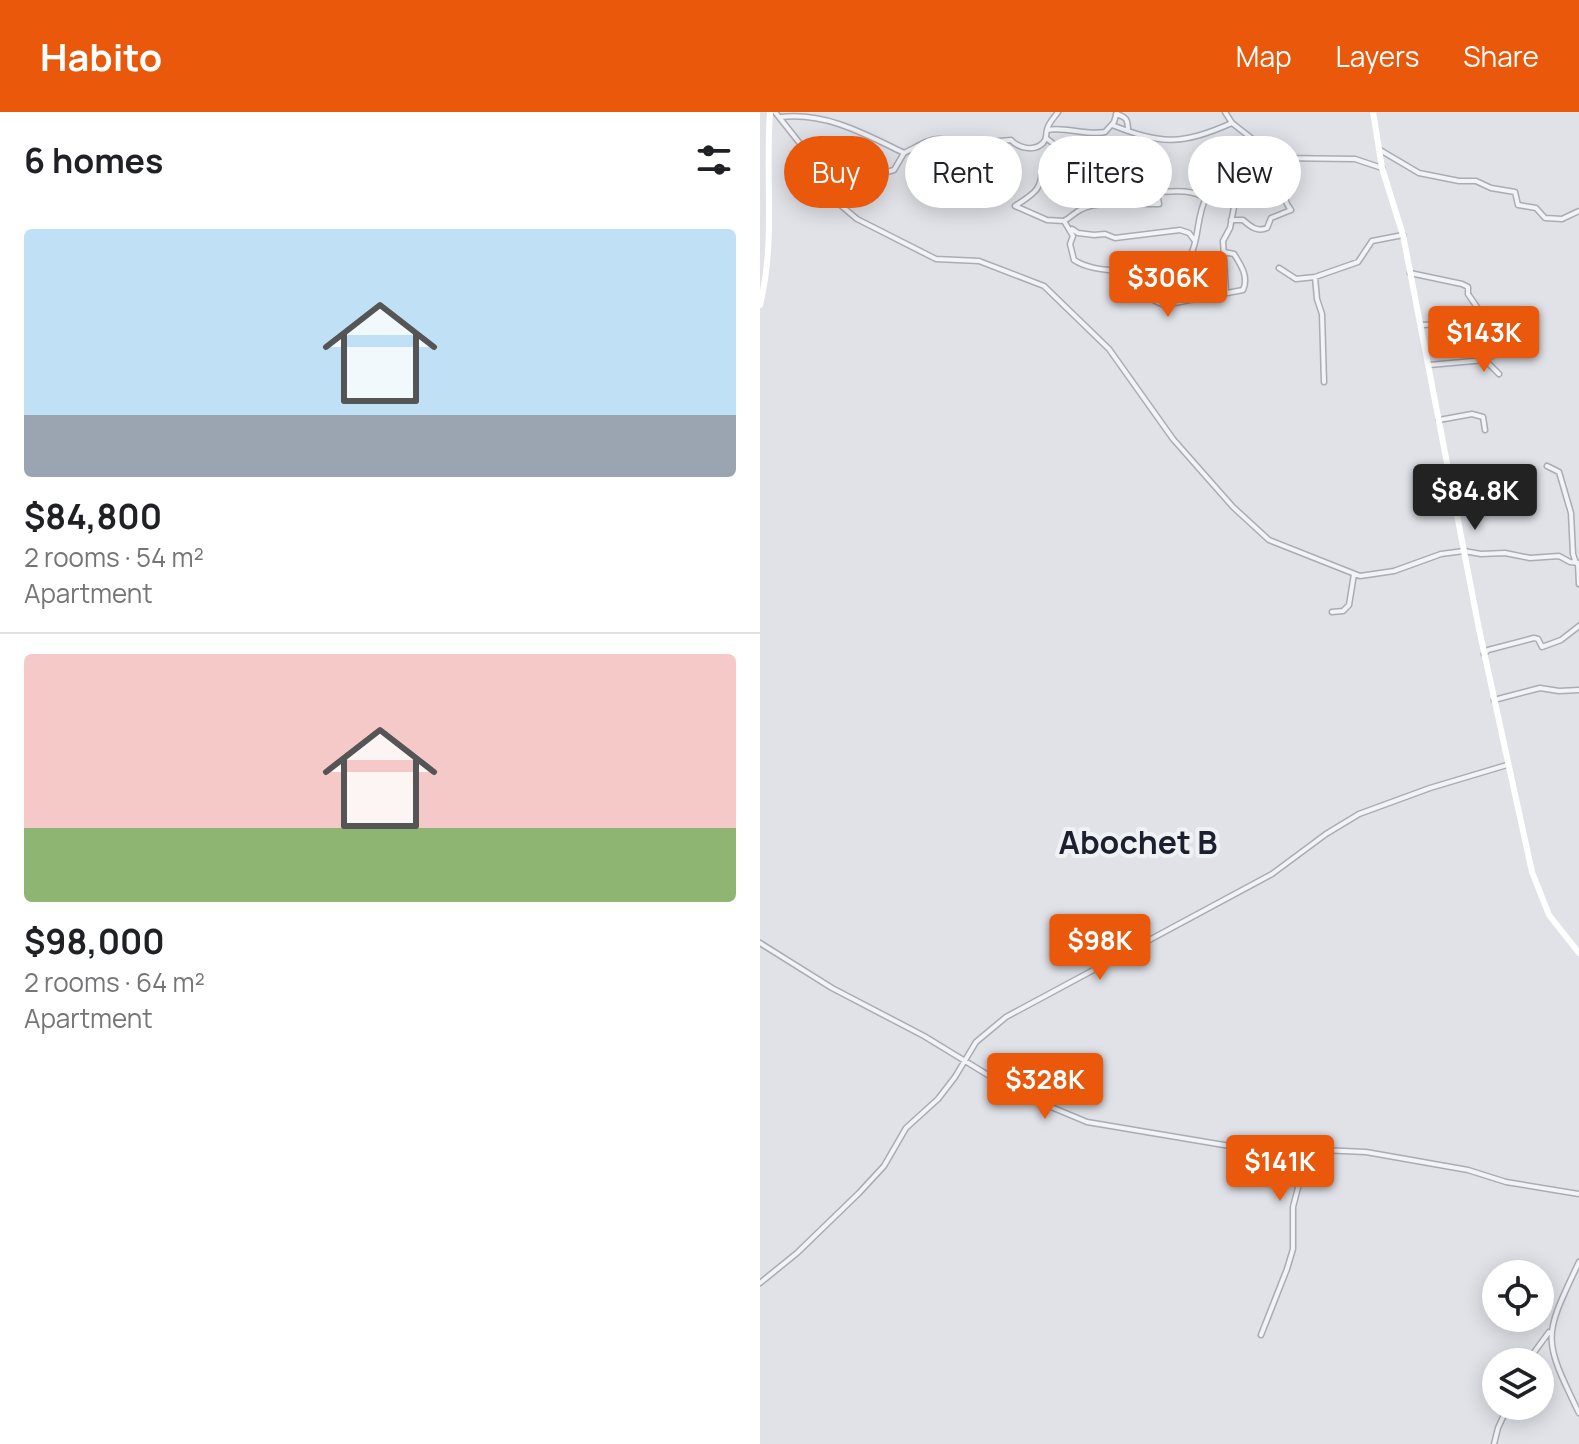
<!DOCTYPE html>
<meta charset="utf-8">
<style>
:root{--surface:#fff;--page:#f2f2f2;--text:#202124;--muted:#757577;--line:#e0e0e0;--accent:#ea580c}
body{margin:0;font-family:Manrope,sans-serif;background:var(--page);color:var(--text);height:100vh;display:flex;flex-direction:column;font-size:30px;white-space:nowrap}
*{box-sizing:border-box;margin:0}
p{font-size:26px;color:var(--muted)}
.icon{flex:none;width:44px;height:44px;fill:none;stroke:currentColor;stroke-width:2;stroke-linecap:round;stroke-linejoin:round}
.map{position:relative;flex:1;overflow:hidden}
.sheet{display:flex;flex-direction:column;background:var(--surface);width:760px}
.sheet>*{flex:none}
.banner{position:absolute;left:24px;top:24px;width:674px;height:72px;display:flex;gap:16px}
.buttons{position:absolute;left:722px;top:1148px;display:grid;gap:16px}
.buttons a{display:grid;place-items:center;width:72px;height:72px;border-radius:50%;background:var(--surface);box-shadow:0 4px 20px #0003;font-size:40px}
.price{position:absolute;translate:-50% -68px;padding:0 18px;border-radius:8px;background:var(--accent);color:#fff;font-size:26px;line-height:52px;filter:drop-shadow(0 2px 4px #0008)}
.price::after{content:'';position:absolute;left:50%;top:48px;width:24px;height:18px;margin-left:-12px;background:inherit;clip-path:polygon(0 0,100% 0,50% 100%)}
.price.selected{background:#222;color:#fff}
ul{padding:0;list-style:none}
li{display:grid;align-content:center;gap:16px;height:424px;padding:0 24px}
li+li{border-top:2px solid var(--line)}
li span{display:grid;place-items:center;height:248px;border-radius:8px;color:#555}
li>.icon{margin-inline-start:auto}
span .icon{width:144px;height:144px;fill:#fffc;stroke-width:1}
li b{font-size:34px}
h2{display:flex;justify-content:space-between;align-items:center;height:96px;padding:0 24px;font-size:34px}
.tag{padding:0 28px;border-radius:36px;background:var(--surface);box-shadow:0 4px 20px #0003;font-size:28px;line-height:72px}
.tag.selected{background:var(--accent);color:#fff}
header{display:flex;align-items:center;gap:48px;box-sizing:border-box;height:112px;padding:0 40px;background:var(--accent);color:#fff}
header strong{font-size:38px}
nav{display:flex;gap:44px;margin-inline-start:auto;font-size:28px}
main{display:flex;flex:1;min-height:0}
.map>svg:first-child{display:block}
</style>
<header>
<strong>Habito</strong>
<nav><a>Map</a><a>Layers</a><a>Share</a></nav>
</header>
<main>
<section class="sheet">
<h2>6 homes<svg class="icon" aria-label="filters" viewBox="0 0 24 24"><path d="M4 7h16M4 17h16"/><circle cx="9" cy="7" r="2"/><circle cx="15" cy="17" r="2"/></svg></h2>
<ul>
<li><span style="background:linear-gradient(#bfe0f5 75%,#9aa5b1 0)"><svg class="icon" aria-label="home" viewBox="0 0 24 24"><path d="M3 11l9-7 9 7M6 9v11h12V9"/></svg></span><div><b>$84,800</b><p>2 rooms · 54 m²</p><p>Apartment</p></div></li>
<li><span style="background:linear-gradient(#f6c9c9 70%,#8fb573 0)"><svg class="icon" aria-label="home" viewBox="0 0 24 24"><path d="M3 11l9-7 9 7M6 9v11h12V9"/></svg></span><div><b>$98,000</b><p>2 rooms · 64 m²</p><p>Apartment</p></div></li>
</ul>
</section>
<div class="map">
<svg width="819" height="1332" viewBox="0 0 819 1332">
<rect width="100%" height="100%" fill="#e0e2e8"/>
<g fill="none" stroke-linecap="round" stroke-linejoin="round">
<defs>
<path id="street" d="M 15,0 L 57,53 L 78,91 L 97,107 L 176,147 L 219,149 L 284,174 L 349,237 L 413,327 L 473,395 L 509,428 L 600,464 L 634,459 L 681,442 L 704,439 L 721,442 L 745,441 L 770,446 L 799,444 L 810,450 L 819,451
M 356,2 C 367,5 368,8 368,19
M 21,5 C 66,0 105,22 144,41 C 176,25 175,22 210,35 L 216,31 L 251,28 C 258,36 274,40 283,31 C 288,25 285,25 287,18 C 288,11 294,6 298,0
M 472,11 L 517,46 L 595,47 L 622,56
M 352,13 C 403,33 421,33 472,11 L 465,0
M 287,18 C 306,14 325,24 345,20 L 354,10 L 357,0
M 286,26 L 299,36 L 282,54 C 282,78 275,81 255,94 L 287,108 L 304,109 C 310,106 314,101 320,98 C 338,88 377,92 399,92 L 397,80 C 416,79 429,77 446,86 C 438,101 439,118 434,134 C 431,144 428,150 428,161 L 457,181
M 620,38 L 659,61 L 699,69 L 716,69 L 731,76 L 755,80 L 758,93 L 776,96 L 785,106 L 802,107 L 819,99
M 71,75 L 134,58 L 144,41
M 471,108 L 483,108 C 491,115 497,120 507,116 L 511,106 L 531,98 C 518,82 526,64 517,46
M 304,109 L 313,124 L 310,132 L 314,148 C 336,162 361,155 386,165 L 395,189 L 404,193 L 483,178 C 489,165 481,153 474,142 L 464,140
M 312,117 L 318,121 L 334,123 L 345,122 L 355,126 L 420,118 L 429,121 L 435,129
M 519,156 L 536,167 L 555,165 L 598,150 L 612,129 L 643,123
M 650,161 L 702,172 L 708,175 L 708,182 L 719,198 L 716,210 L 662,213
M 555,165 L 557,187 L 562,202 L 564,270
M 466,180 L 463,129 L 470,116 L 474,95 L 468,85
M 725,248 L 739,262
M 669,253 L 725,248 L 743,237 L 771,228
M 679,308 L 712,302 L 723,305 L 725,318
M 787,354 L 799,360 L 811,401 L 813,442 L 816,451
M 818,451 L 819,472
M 572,500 L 583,499 L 589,493 L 594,462
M 724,542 L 728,538 L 774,526 L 778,527 L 782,535 L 801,528 L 819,514
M 734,588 L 780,576 L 799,579 L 819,578
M 0,831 L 72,876 L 164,924 L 228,963 L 272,987 L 327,1010 L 470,1034 L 606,1040 L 708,1058 L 746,1070 L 819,1082
M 819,1150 C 783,1226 782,1225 819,1301
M 0,1171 L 37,1141 L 99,1081 L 124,1054 L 146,1016 L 178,987 L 195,965 L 216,930 L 246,905 L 512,762 L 566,722 L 599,702 L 670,676 L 747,653
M 501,1223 L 527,1157 L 533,1137 L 533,1095 L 541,1064 L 553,1036
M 767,1250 L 789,1220
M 734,1332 L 738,1316 L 748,1294"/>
</defs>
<!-- street casing -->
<use href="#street" stroke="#a9acb5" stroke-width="7"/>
<!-- street -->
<use href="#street" stroke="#f2f3f6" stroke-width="4"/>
<!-- secondary -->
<path stroke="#fff" stroke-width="6" d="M 613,0 L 622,56 L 643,123 L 719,517 L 772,760 L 789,803 L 819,841
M 0,193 C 16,127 5,66 10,0"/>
</g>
<g text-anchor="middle" stroke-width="8" stroke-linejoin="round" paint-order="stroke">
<!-- quarter labels -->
<g font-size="32" font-weight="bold" fill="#1c1f2e" stroke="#eff1f5">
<text x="378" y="742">Abochet B</text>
</g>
</g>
</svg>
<div class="buttons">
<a><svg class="icon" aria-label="locate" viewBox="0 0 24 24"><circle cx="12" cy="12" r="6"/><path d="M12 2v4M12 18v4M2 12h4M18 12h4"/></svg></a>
<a><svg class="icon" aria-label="layers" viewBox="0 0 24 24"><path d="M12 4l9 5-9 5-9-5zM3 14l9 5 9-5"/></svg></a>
</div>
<b class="price" style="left:408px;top:207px">$306K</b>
<b class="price" style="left:724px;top:262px">$143K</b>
<b class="price selected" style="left:715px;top:420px">$84.8K</b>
<b class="price" style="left:340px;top:870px">$98K</b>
<b class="price" style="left:285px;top:1009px">$328K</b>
<b class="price" style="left:520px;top:1091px">$141K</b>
<div class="banner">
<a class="tag selected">Buy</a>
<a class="tag">Rent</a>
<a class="tag">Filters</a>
<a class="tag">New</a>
</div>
</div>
</main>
